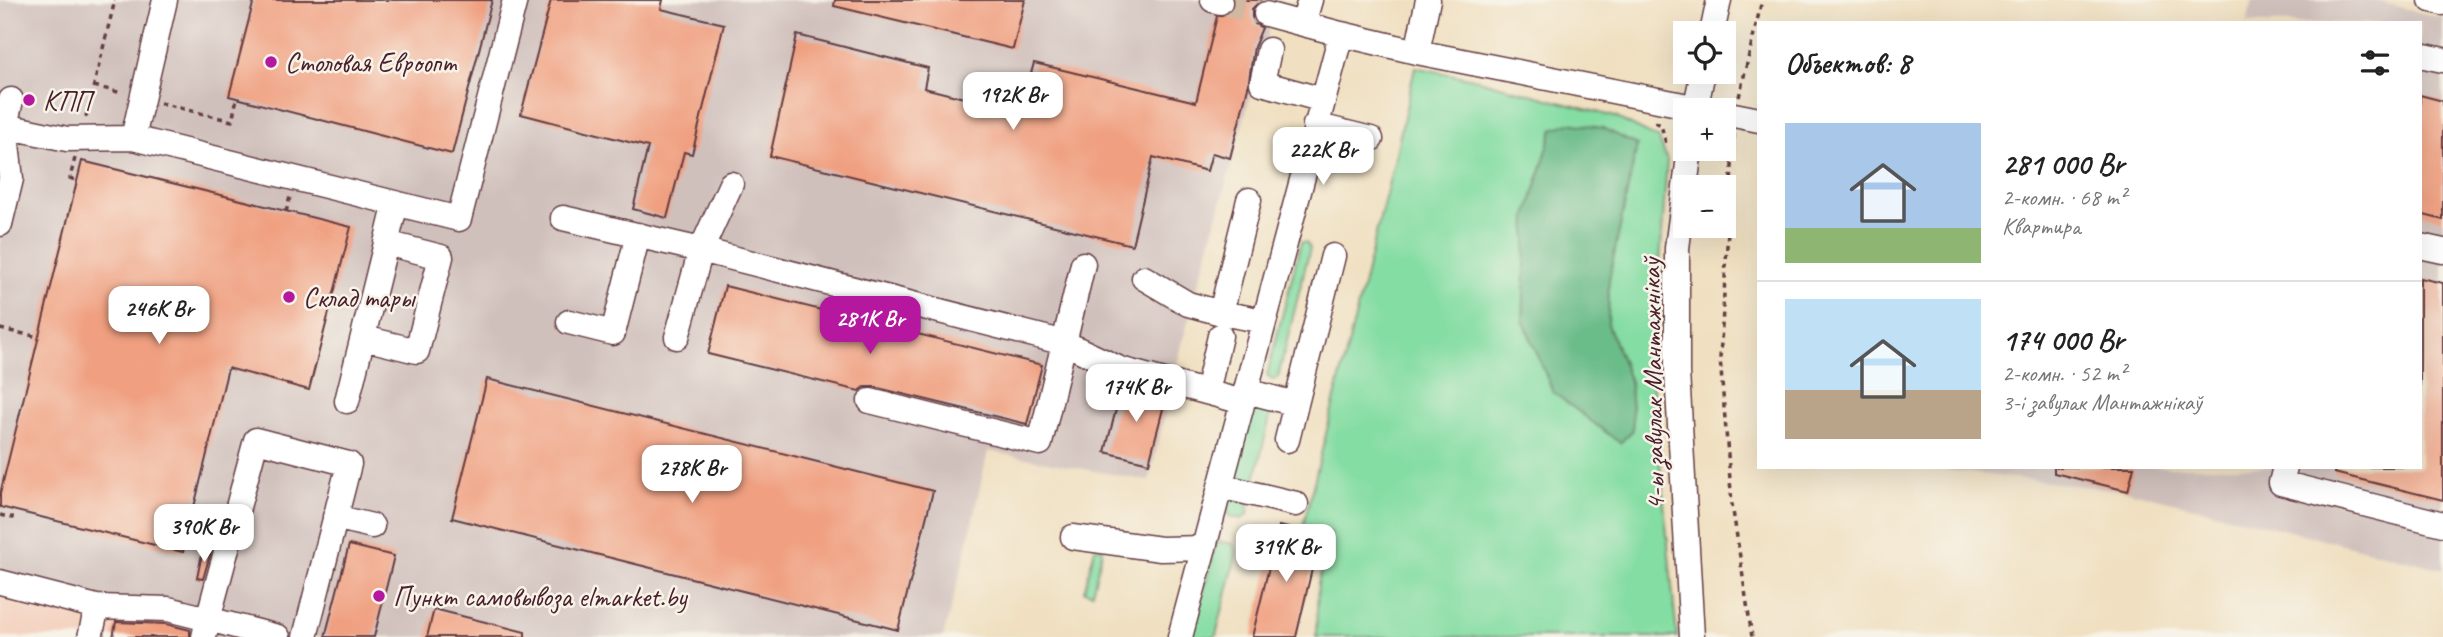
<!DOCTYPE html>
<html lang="ru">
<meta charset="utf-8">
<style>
:root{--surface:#fff;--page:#f2f2f2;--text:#222;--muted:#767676;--line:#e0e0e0;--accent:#b5179e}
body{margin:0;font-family:Caveat,sans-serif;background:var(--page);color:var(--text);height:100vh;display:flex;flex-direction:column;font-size:26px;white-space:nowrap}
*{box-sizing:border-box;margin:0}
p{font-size:23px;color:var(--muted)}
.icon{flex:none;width:38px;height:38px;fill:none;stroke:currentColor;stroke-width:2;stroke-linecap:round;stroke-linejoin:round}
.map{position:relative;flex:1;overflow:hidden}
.panel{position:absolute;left:1757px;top:21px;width:665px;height:448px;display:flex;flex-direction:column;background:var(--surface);border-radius:0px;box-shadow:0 7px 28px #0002}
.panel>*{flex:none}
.fabs{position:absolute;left:1673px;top:21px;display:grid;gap:14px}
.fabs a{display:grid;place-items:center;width:63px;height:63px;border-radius:0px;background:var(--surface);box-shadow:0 7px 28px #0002;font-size:35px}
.price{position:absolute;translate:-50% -60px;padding:0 16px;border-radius:14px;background:#fff;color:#222;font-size:23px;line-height:46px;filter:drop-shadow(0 2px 4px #0008)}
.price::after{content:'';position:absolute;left:50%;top:42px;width:21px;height:16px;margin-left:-10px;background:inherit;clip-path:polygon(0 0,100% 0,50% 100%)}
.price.active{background:var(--accent);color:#fff}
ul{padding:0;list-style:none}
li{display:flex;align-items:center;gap:21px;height:175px;padding:0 28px}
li+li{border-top:2px solid var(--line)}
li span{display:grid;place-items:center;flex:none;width:196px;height:140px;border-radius:0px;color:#555}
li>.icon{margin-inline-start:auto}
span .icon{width:84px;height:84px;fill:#fffc;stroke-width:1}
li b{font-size:30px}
h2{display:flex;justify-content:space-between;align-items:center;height:84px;padding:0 28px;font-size:30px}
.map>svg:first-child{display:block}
</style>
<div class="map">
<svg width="2443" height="637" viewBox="0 0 2443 637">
<rect width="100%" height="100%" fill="#f7f3e8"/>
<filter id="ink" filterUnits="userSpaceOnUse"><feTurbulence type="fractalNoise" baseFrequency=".0143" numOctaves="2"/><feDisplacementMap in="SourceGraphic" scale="14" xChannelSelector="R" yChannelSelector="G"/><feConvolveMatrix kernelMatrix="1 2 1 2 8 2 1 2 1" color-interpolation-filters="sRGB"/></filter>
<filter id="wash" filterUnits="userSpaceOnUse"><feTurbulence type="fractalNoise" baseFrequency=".00686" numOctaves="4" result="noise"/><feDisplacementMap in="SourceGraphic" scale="28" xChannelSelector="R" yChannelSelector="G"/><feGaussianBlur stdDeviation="1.57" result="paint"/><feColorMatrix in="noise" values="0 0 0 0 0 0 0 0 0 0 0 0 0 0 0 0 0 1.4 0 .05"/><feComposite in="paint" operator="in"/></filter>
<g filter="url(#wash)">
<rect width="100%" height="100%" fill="#f0e0c1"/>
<!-- built -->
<path fill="#f4d3c1" d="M 0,572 L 129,603 L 122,637 L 0,637 Z"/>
<!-- industrial -->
<path fill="#d0c0bc" d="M 0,0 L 1277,0 L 1184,336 L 1149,481 L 988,451 L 964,559 L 943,637 L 122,637 L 128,603 L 0,572 Z
M 2253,0 L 2371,0 L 2443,18 L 2443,569 L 2128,491 L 1917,467 L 2420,467 L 2420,23 L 2246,23 Z"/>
<!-- green -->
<path fill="#84dda3" stroke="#677e67" stroke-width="2" fill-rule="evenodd" d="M 1415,67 L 1478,80 L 1615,117 L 1659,139 L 1667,160 L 1652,380 L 1677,637 L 1316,637 L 1318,584 L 1331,534 L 1303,526 L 1395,158 ZM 1553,130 L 1637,145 L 1609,279 L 1608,324 L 1630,382 L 1633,430 Z
M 1301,242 L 1306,242 L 1310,248 L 1278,377 L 1273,380 L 1267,375 Z
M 1262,405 L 1272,408 L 1255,479 L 1253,483 L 1236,480 L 1233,475 L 1248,417 Z
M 1229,499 L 1249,502 L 1248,514 L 1242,519 L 1231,517 L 1227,510 Z
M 1217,541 L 1233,544 L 1237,552 L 1216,635 L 1214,637 L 1194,637 L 1192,632 Z
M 1095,548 L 1103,548 L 1092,593 L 1084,591 Z"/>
<!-- forest -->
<path fill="#6bbc89" stroke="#5a6e5a" stroke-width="2" d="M 1569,123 L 1603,128 L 1637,145 L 1609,279 L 1608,324 L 1630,382 L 1633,430 L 1620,443 L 1553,392 L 1523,320 L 1527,216 L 1553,129 Z"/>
<g id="blocks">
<!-- building -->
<path fill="#f0a081" d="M 254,0 L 492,0 L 452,154 L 229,96 Z
M 551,0 L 663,0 L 661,9 L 724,24 L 692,154 L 684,152 L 667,218 L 633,209 L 648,147 L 521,114 Z
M 835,0 L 1025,0 L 1013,49 L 834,6 Z
M 1234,0 L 1261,0 L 1252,9 L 1252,17 L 1255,24 L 1262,28 L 1254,47 L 1248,87 L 1230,158 L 1212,153 L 1207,171 L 1153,157 L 1132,245 L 770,156 L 797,35 L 928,68 L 924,88 L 1020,112 L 1034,63 L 1196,102 L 1217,16 L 1230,13 L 1234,7 Z
M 2420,95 L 2443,101 L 2443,220 L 2420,214 Z
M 82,161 L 351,227 L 309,390 L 228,368 L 183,552 L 0,507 L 0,494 Z
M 2420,278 L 2443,283 L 2443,500 L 2334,473 L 2334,467 L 2420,467 Z
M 725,286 L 1042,365 L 1027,424 L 874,387 L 865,387 L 859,391 L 708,354 Z
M 487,379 L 933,491 L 898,630 L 452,518 Z
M 1122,386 L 1166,397 L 1149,463 L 1105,452 Z
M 2054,467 L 2134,467 L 2128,491 L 2054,473 Z
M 1279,526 L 1320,535 L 1296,637 L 1252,637 Z
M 349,545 L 394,556 L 374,637 L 325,637 Z
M 203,549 L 211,551 L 203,579 L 197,578 Z
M 434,609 L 525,632 L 525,637 L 427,637 Z
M 116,622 L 166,624 L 190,630 L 190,637 L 113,637 Z"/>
</g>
</g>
<g filter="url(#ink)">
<use href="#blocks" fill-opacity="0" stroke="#633c42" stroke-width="2"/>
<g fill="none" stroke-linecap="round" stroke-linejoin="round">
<!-- minor-tunnel -->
<path stroke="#cfb9a3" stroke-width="24" stroke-dasharray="24 12" stroke-linecap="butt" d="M 1220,2 L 1266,14"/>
<defs>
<path id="minor" d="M 165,0 L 133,138 L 459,219 L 515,0
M 1213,0 L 1220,2
M 1310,0 L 1303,24 L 1341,34
M 2431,0 L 2443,3
M 1266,14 L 1303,24
M 1712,33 L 1719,0
M 1269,50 L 1262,83 L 1323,100
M 1417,52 L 1428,0
M 2420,55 L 2443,60
M 1695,110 L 1703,72
M 1724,113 L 1759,120
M 1315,125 L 1371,139
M 5,126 L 67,139 L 133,138
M 1690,149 L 1677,248 L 1677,372 L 1692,637
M 563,218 L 701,250 L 731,184
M 0,224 L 11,179 L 5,126 L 11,100
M 2420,246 L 2443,251
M 1144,278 L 1188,304 L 1221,313 L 1249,200
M 1221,313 L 1264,321
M 569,322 L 613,333 L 638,235
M 677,337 L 701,250 L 1065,343 L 1120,369 L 1243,402
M 364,338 L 417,351 L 441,257 L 386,243
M 1246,391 L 1296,404 L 1333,256
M 1207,392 L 1220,336
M 347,401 L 396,203
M 870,401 L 1040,443 L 1083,264
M 1287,440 L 1296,404
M 2285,467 L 2281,483 L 2443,524
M 1220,486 L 1296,504
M 335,517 L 372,526
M 1073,537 L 1161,549 L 1204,548
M 0,582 L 97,607 L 90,637
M 97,607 L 168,609 L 208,619 L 256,440 L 349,464 L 305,637
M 204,637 L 208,619 L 278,637
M 1180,637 L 1341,34 L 1417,52 L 1708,110"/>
</defs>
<!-- minor casing -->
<use href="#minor" stroke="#633c42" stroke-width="27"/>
<!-- path -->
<path stroke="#633c42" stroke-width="3.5" stroke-dasharray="5 5" stroke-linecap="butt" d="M 94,86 L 122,93
M 1739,97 L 1762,0
M 160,103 L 232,121 L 237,98
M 86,117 L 115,0
M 1655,122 L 1661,125 L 1667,147
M 1734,134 L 1720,358 L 1732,504 L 1752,637
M 75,158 L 70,178 L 78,181
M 1710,158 L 1732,162
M 286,212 L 290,197
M 0,329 L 39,337
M 0,515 L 12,518 L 13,510"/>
<!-- minor -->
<use href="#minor" stroke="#fff" stroke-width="24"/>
</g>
</g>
<!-- markers -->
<g fill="#b5179e" stroke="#f7f3e8" stroke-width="2.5">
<circle cx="271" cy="62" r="7"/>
<circle cx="29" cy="100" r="7"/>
<circle cx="289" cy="297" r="7"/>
<circle cx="379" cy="596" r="7"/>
</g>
<g text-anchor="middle" stroke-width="5" stroke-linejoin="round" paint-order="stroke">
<!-- poi labels -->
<g font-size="28" fill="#4a1f2b" stroke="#f7f3e8" text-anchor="start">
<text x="285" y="72">Столовая Евроопт</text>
<text x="43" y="110">КПП</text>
<text x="303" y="307">Склад тары</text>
<text x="393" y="606">Пункт самовывоза elmarket.by</text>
</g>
<!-- street labels -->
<g font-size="28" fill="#4a1f2b" stroke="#f7f3e8">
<text transform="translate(1652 384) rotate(-91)" y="10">4-ы завулак Мантажнікаў</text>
</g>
</g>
</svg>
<div class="fabs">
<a><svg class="icon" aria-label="locate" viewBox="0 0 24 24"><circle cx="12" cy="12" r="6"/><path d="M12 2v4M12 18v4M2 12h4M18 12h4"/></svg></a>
<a>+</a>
<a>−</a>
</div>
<b class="price" style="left:1013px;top:132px">192K Br</b>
<b class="price" style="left:1323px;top:187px">222K Br</b>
<b class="price" style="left:159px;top:346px">246K Br</b>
<b class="price active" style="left:870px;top:356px">281K Br</b>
<b class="price" style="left:1136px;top:424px">174K Br</b>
<b class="price" style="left:692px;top:505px">278K Br</b>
<b class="price" style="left:204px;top:564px">390K Br</b>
<b class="price" style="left:1286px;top:584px">319K Br</b>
<section class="panel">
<h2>Объектов: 8<svg class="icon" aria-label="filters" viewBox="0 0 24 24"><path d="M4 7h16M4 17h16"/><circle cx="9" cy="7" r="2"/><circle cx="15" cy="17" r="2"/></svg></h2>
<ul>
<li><span style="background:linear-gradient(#a9c7e8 75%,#8fb573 0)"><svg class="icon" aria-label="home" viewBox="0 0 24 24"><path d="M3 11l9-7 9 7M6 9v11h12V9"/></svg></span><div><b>281 000 Br</b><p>2-комн. · 68 m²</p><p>Квартира</p></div></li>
<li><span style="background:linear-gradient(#bfe0f5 65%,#b9a48a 0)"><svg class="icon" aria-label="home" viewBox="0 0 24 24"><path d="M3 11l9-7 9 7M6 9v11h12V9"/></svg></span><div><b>174 000 Br</b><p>2-комн. · 52 m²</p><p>3-і завулак Мантажнікаў</p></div></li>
</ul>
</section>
</div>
